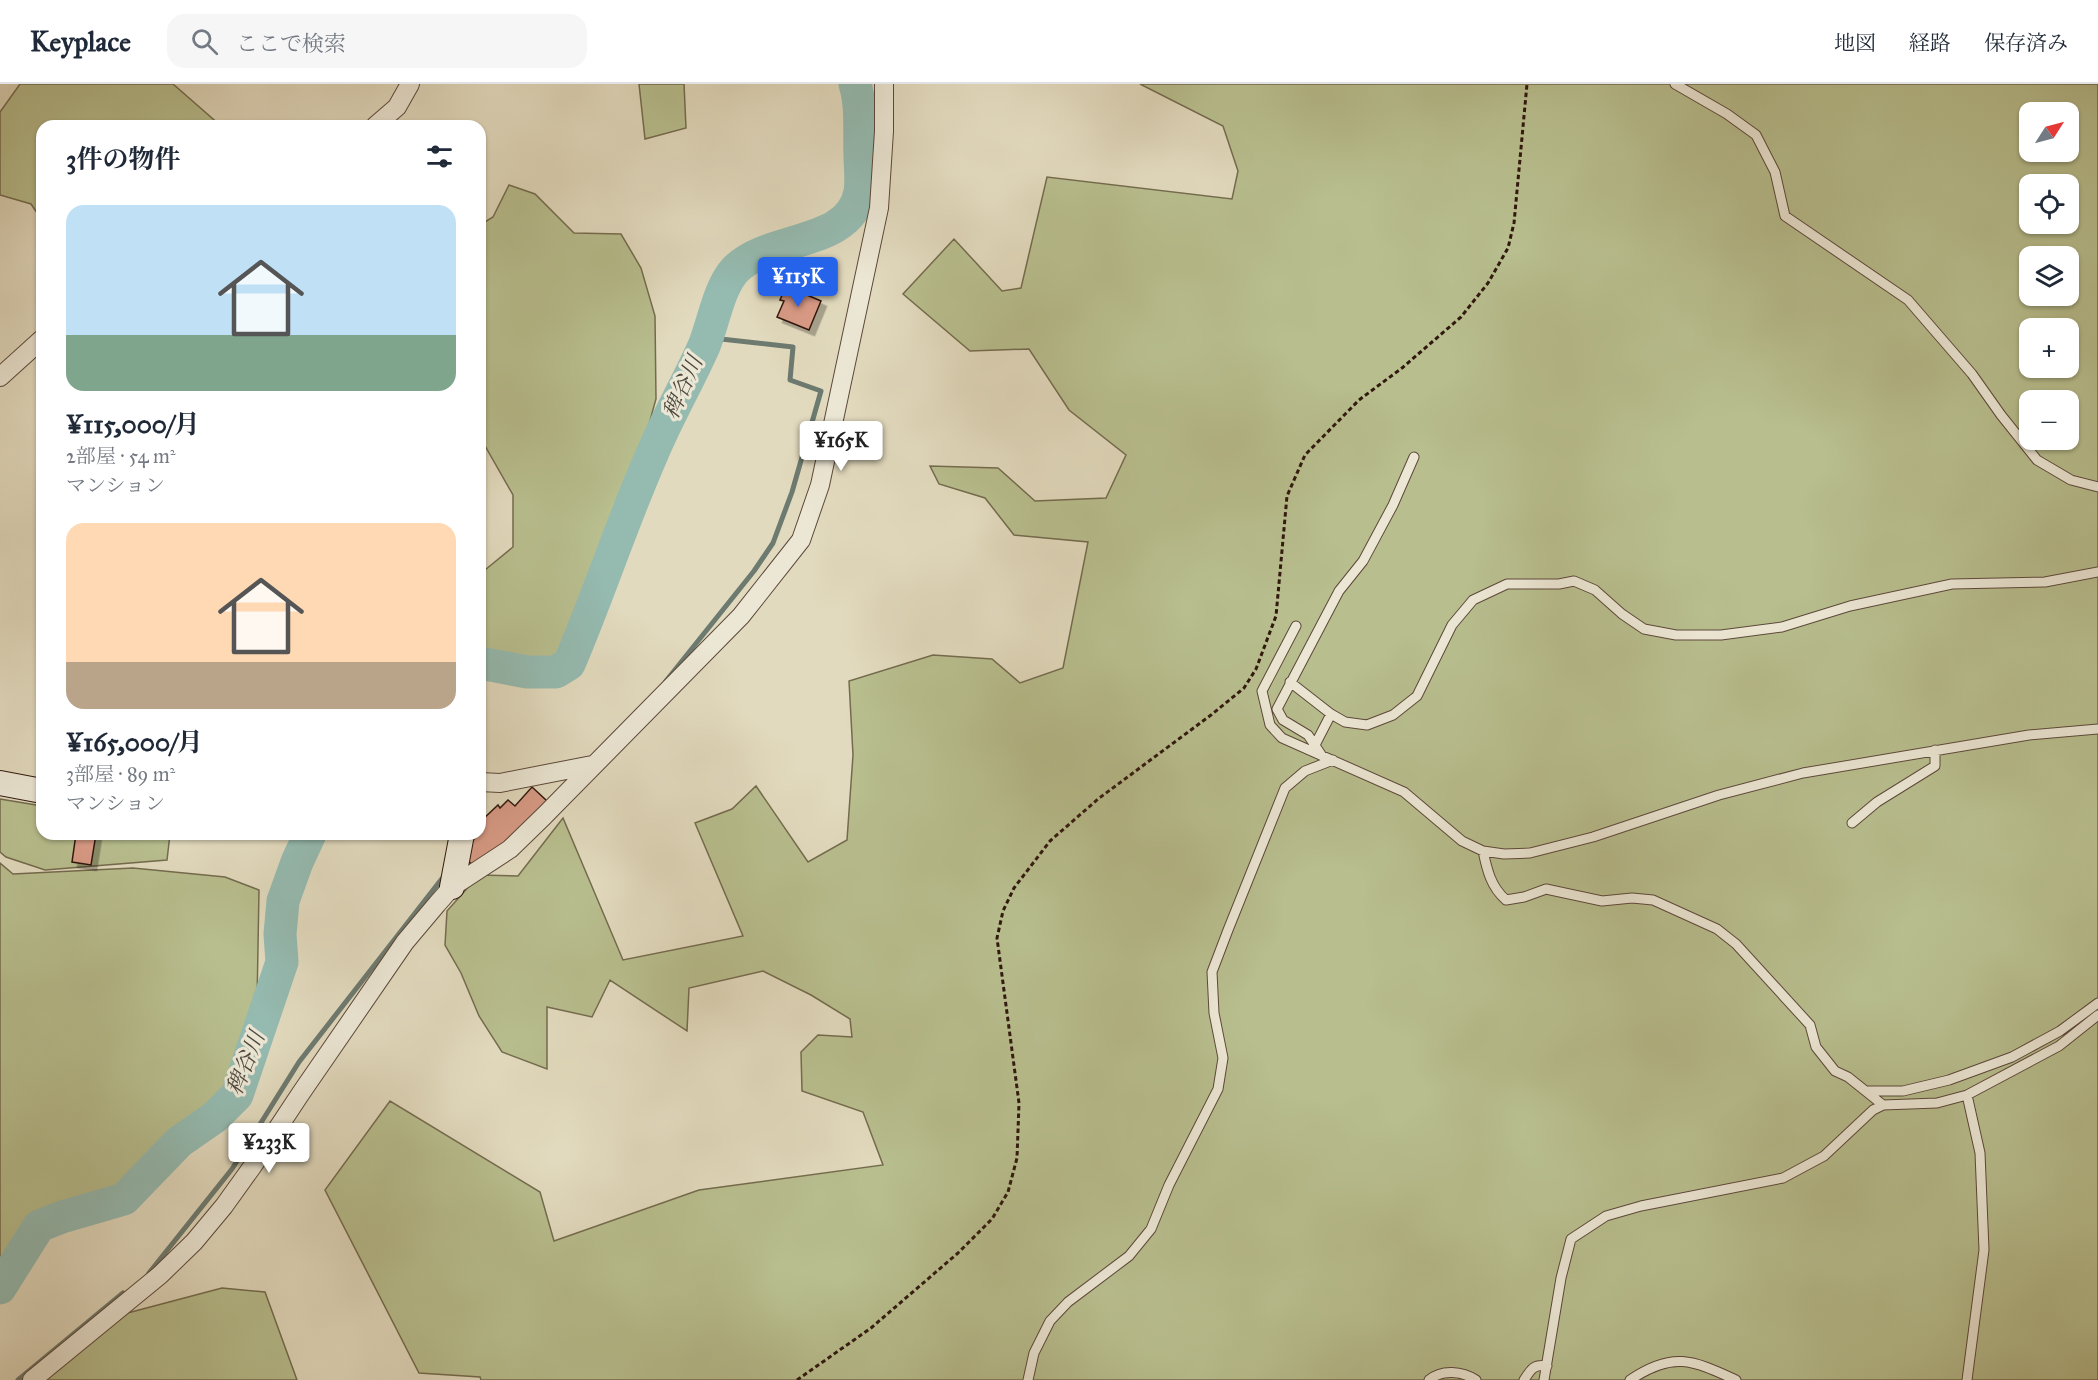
<!DOCTYPE html>
<html lang="ja">
<meta charset="utf-8">
<style>
:root{--surface:#fff;--page:#f6f6f7;--text:#1f2937;--muted:#747a83;--line:#e0e1e3;--accent:#2563eb}
body{margin:0;font-family:"IM FELL Great Primer","Noto Serif JP",serif;background:var(--page);color:var(--text);height:100vh;display:flex;flex-direction:column;font-size:22px;white-space:nowrap}
*{box-sizing:border-box;margin:0}
p{font-size:20px;color:var(--muted)}
.icon{flex:none;width:33px;height:33px;fill:none;stroke:currentColor;stroke-width:2;stroke-linecap:round;stroke-linejoin:round}
.map{position:relative;flex:1;overflow:hidden}
.details{position:absolute;left:36px;top:36px;width:450px;height:720px;display:flex;flex-direction:column;background:var(--surface);border-radius:18px;box-shadow:0 2px 4px #0004}
.details>*{flex:none}
.needle{width:39px;rotate:54deg}
.tools{position:absolute;left:2019px;top:18px;display:grid;gap:12px}
.tools a{display:grid;place-items:center;width:60px;height:60px;border-radius:12px;background:var(--surface);box-shadow:0 2px 4px #0004;font-size:30px}
.price{position:absolute;translate:-50% -51px;padding:0 14px;border-radius:6px;background:#fff;color:#222;font-size:20px;line-height:39px;filter:drop-shadow(0 2px 3px #0008)}
.price::after{content:'';position:absolute;left:50%;top:36px;width:18px;height:14px;margin-left:-9px;background:inherit;clip-path:polygon(0 0,100% 0,50% 100%)}
.price.on{background:var(--accent);color:#fff}
ul{padding:0;list-style:none}
li{display:grid;align-content:center;gap:12px;height:318px;padding:0 30px}
li span{display:grid;place-items:center;height:186px;border-radius:18px;color:#555}
li>.icon{margin-inline-start:auto}
span .icon{width:108px;height:108px;fill:#fffc;stroke-width:1}
li b{font-size:26px}
h2{display:flex;justify-content:space-between;align-items:center;height:72px;padding:0 30px;font-size:26px}
header{display:flex;align-items:center;gap:36px;box-sizing:border-box;height:84px;padding:0 30px;background:var(--surface);border-bottom:2px solid var(--line)}
header strong{font-size:28px}
nav{display:flex;gap:33px;margin-inline-start:auto;font-size:21px}
.search{width:420px;height:54px;background:var(--page);display:flex;align-items:center;gap:15px;box-sizing:border-box;padding:0 21px;border-radius:18px;color:var(--muted);font-size:22px}
.map>svg:first-child{display:block}
</style>
<header>
<strong>Keyplace</strong>
<div class="search"><svg class="icon" aria-label="search" viewBox="0 0 24 24"><circle cx="10" cy="10" r="6"/><path d="M15 15l6 6"/></svg>ここで検索</div>
<nav><a>地図</a><a>経路</a><a>保存済み</a></nav>
</header>
<div class="map">
<svg width="2098" height="1296" viewBox="0 0 2098 1296">
<defs>
<filter id="shadow"><feDropShadow dx="5.5" dy="5.5" stdDeviation="0" flood-color="#0004"/></filter>
</defs>
<rect width="100%" height="100%" fill="#e2dabe"/>
<filter id="stains"><feTurbulence type="fractalNoise" baseFrequency=".00333" numOctaves="4"/><feColorMatrix values="0 0 0 0 .2 0 0 0 0 .09 0 0 0 0 .02 0 0 0 .5 -.17"/></filter>
<radialGradient id="worn" r=".72"><stop offset=".6" stop-color="#630" stop-opacity="0"/><stop offset="1" stop-color="#630" stop-opacity=".3"/></radialGradient>
<!-- green -->
<path fill="#b8be8e" stroke="#746b4e" stroke-width="1.5" fill-rule="evenodd" d="M 20,0 L 173,0 L 221,42 L 42,42 L 42,136 L 31,120 L 0,111 L 0,28 Z
M 639,0 L 684,0 L 686,44 L 645,55 Z
M 1140,0 L 2098,0 L 2098,1296 L 481,1296 L 480,1293 L 419,1289 L 325,1106 L 390,1017 L 540,1108 L 554,1157 L 699,1106 L 883,1081 L 863,1028 L 802,1007 L 801,968 L 818,951 L 852,953 L 850,935 L 811,911 L 763,887 L 689,904 L 687,947 L 610,896 L 592,933 L 547,923 L 547,985 L 502,968 L 479,932 L 461,889 L 445,861 L 447,827 L 479,791 L 518,792 L 563,734 L 623,876 L 743,852 L 695,739 L 732,725 L 756,702 L 808,778 L 847,756 L 853,671 L 849,597 L 933,571 L 992,575 L 1020,599 L 1063,584 L 1088,458 L 1014,451 L 985,414 L 939,400 L 930,382 L 998,384 L 1035,417 L 1106,414 L 1126,371 L 1069,326 L 1029,265 L 970,267 L 903,210 L 954,155 L 1002,207 L 1021,204 L 1047,93 L 1232,115 L 1238,87 L 1223,42 ZM 2030,28 L 2068,28 L 2068,68 L 2030,68 ZM 2030,100 L 2068,100 L 2068,140 L 2030,140 ZM 2030,172 L 2068,172 L 2068,212 L 2030,212 ZM 2030,244 L 2068,244 L 2068,284 L 2030,284 ZM 2030,316 L 2068,316 L 2068,356 L 2030,356 Z
M 509,101 L 535,110 L 574,149 L 621,150 L 641,184 L 655,232 L 656,315 L 642,365 L 597,489 L 574,568 L 518,582 L 480,574 L 480,490 L 513,463 L 513,411 L 480,353 L 480,141 L 493,133 Z
M 0,715 L 42,722 L 42,750 L 170,750 L 167,776 L 45,786 L 6,773 L 0,768 Z
M 0,779 L 13,790 L 133,784 L 225,793 L 259,806 L 257,919 L 239,981 L 226,1008 L 174,1053 L 121,1109 L 34,1135 L 0,1192 Z
M 222,1204 L 265,1208 L 297,1296 L 43,1296 L 105,1235 Z"/>
<g fill="none" stroke-linecap="round" stroke-linejoin="round">
<!-- stream -->
<path stroke="#6d7a70" stroke-width="5" d="M 666,597 L 754,487 L 773,459 L 792,408 L 821,307 L 790,296 L 793,263 L 721,255 L 708,249
M 149,1189 L 232,1085 L 299,978 L 444,792
M 18,1296 L 123,1209"/>
<!-- river -->
<path stroke="#95bbb1" stroke-width="33" d="M 480,579 L 527,588 L 556,588 L 569,580 C 599,510 622,438 653,368 C 668,332 688,298 704,262 C 713,240 719,203 735,186 C 769,151 850,163 860,108 C 862,97 860,83 860,72 C 859,48 862,23 855,0
M 0,1204 L 39,1142 L 62,1133 L 124,1115 L 179,1058 L 215,1033 L 237,1011 L 282,878 L 280,850 L 283,817 L 297,778 L 310,750"/>
</g>
<!-- building -->
<path fill="#d89a85" stroke="#30180e" stroke-width="1.5" filter="url(#shadow)" d="M 786,202 L 821,217 L 809,246 L 777,233 L 784,217 L 780,216 Z
M 532,703 L 547,717 L 491,772 L 474,782 L 460,770 L 475,754 L 472,750 L 480,750 L 480,738 L 498,721 L 500,724 L 508,716 L 515,722 Z
M 76,750 L 96,750 L 91,781 L 72,778 Z"/>
<g fill="none" stroke-linecap="round" stroke-linejoin="round">
<defs>
<path id="lane" d="M 1675,0 L 1727,30 L 1756,51 L 1775,88 L 1785,132 L 1908,216 L 1972,290 L 2001,331 L 2037,376 L 2071,396 L 2098,403
M 1296,542 L 1262,607 L 1270,641 L 1282,654 L 1404,708 L 1462,757 L 1483,767 L 1504,770 L 1530,769 L 1593,753 L 1719,711 L 1803,689 L 2029,651 L 2098,645
M 1290,598 L 1331,630 L 1345,638 L 1367,641 L 1393,631 L 1417,612 L 1452,541 L 1473,516 L 1507,500 L 1559,500 L 1574,497 L 1595,506 L 1622,530 L 1644,545 L 1676,551 L 1721,551 L 1782,543 L 1850,522 L 1952,500 L 2045,498 L 2098,488
M 1315,661 L 1331,630
M 1322,672 L 1308,651 L 1283,636 L 1277,625 L 1339,507 L 1363,477 L 1393,421 L 1414,373
M 1852,739 L 1877,718 L 1935,682 L 1935,666
M 1483,767 C 1487,786 1491,803 1506,816 L 1524,813 L 1546,805 L 1602,817 L 1632,814 L 1653,816 L 1717,845 L 1736,860 L 1810,941 L 1816,963 L 1835,987 L 1848,993 L 1883,1021
M 1868,1007 L 1903,1007 L 1949,996 L 2012,973 L 2060,947 L 2098,919
M 1028,1296 L 1034,1269 L 1050,1237 L 1068,1218 L 1129,1172 L 1151,1145 L 1169,1101 L 1218,1005 L 1223,974 L 1214,929 L 1212,888 L 1228,846 L 1285,704 L 1305,687 L 1333,676
M 1429,1296 C 1442,1285 1462,1287 1476,1296
M 1524,1296 C 1531,1285 1534,1280 1547,1282
M 1544,1296 L 1561,1194 L 1571,1155 L 1606,1132 L 1641,1122 L 1783,1094 L 1824,1072 L 1873,1026 L 1883,1021 L 1937,1019 L 1967,1011 L 2059,962 L 2098,931
M 1630,1296 C 1673,1267 1692,1276 1736,1296
M 1967,1296 L 1984,1166 L 1980,1069 L 1967,1011"/>
<path id="street" d="M 375,42 L 397,23 L 410,0
M 0,293 L 42,255
M 480,698 L 500,699 L 592,681
M 32,1296 L 160,1191 L 194,1158 L 224,1122 L 252,1083 L 301,1009 L 405,858 L 437,820 L 452,803 L 510,765 L 544,732 L 741,532 L 801,456 L 820,401 L 879,124 L 884,47 L 884,0"/>
<path id="secondary" d="M 0,699 L 42,707
M 452,803 L 462,750"/>
</defs>
<!-- lane casing -->
<use href="#lane" stroke="#5c483a" stroke-width="11"/>
<!-- street casing -->
<use href="#street" stroke="#5c483a" stroke-width="20"/>
<!-- secondary casing -->
<use href="#secondary" stroke="#30180e" stroke-width="26"/>
<!-- path -->
<path stroke="#30180e" stroke-width="3" stroke-dasharray="4.5 3" stroke-linecap="butt" d="M 797,1296 L 871,1244 L 958,1169 L 992,1135 L 1008,1108 L 1017,1074 L 1019,1019 L 997,854 L 1003,827 L 1014,804 L 1050,757 L 1098,715 L 1211,631 L 1244,604 L 1256,585 L 1276,532 L 1287,412 L 1305,371 L 1359,316 L 1402,284 L 1461,233 L 1488,199 L 1508,164 L 1514,139 L 1527,0"/>
<!-- lane -->
<use href="#lane" stroke="#ece7d5" stroke-width="9"/>
<!-- street -->
<use href="#street" stroke="#ece7d5" stroke-width="18"/>
<!-- secondary -->
<use href="#secondary" stroke="#ece7d5" stroke-width="24"/>
</g>
<g text-anchor="middle" stroke-width="6" stroke-linejoin="round" paint-order="stroke">
<!-- water labels -->
<g font-size="22" font-style="italic" fill="#4e493f" stroke="#ece7d5">
<text transform="translate(682 303) rotate(-66)" y="8">稗谷川</text>
<text transform="translate(245 979) rotate(-68)" y="8">稗谷川</text>
</g>
</g>
<rect width="100%" height="100%" filter="url(#stains)"/>
<rect width="100%" height="100%" fill="url(#worn)"/>
</svg>
<div class="tools">
<a><svg class="needle" viewBox="-14 -14 28 28"><path d="M0-13l5 13h-10z" fill="#e53935"/><path d="M0 13l5-13h-10z" fill="#747a83"/></svg></a>
<a><svg class="icon" aria-label="locate" viewBox="0 0 24 24"><circle cx="12" cy="12" r="6"/><path d="M12 2v4M12 18v4M2 12h4M18 12h4"/></svg></a>
<a><svg class="icon" aria-label="layers" viewBox="0 0 24 24"><path d="M12 4l9 5-9 5-9-5zM3 14l9 5 9-5"/></svg></a>
<a>+</a>
<a>−</a>
</div>
<b class="price on" style="left:798px;top:224px">¥115K</b>
<b class="price" style="left:841px;top:388px">¥165K</b>
<b class="price" style="left:269px;top:1090px">¥233K</b>
<section class="details">
<h2>3件の物件<svg class="icon" aria-label="filters" viewBox="0 0 24 24"><path d="M4 7h16M4 17h16"/><circle cx="9" cy="7" r="2"/><circle cx="15" cy="17" r="2"/></svg></h2>
<ul>
<li><span style="background:linear-gradient(#bfe0f5 70%,#7fa58c 0)"><svg class="icon" aria-label="home" viewBox="0 0 24 24"><path d="M3 11l9-7 9 7M6 9v11h12V9"/></svg></span><div><b>¥115,000/月</b><p>2部屋 · 54 m²</p><p>マンション</p></div></li>
<li><span style="background:linear-gradient(#ffd9b3 75%,#b9a48a 0)"><svg class="icon" aria-label="home" viewBox="0 0 24 24"><path d="M3 11l9-7 9 7M6 9v11h12V9"/></svg></span><div><b>¥165,000/月</b><p>3部屋 · 89 m²</p><p>マンション</p></div></li>
</ul>
</section>
</div>
